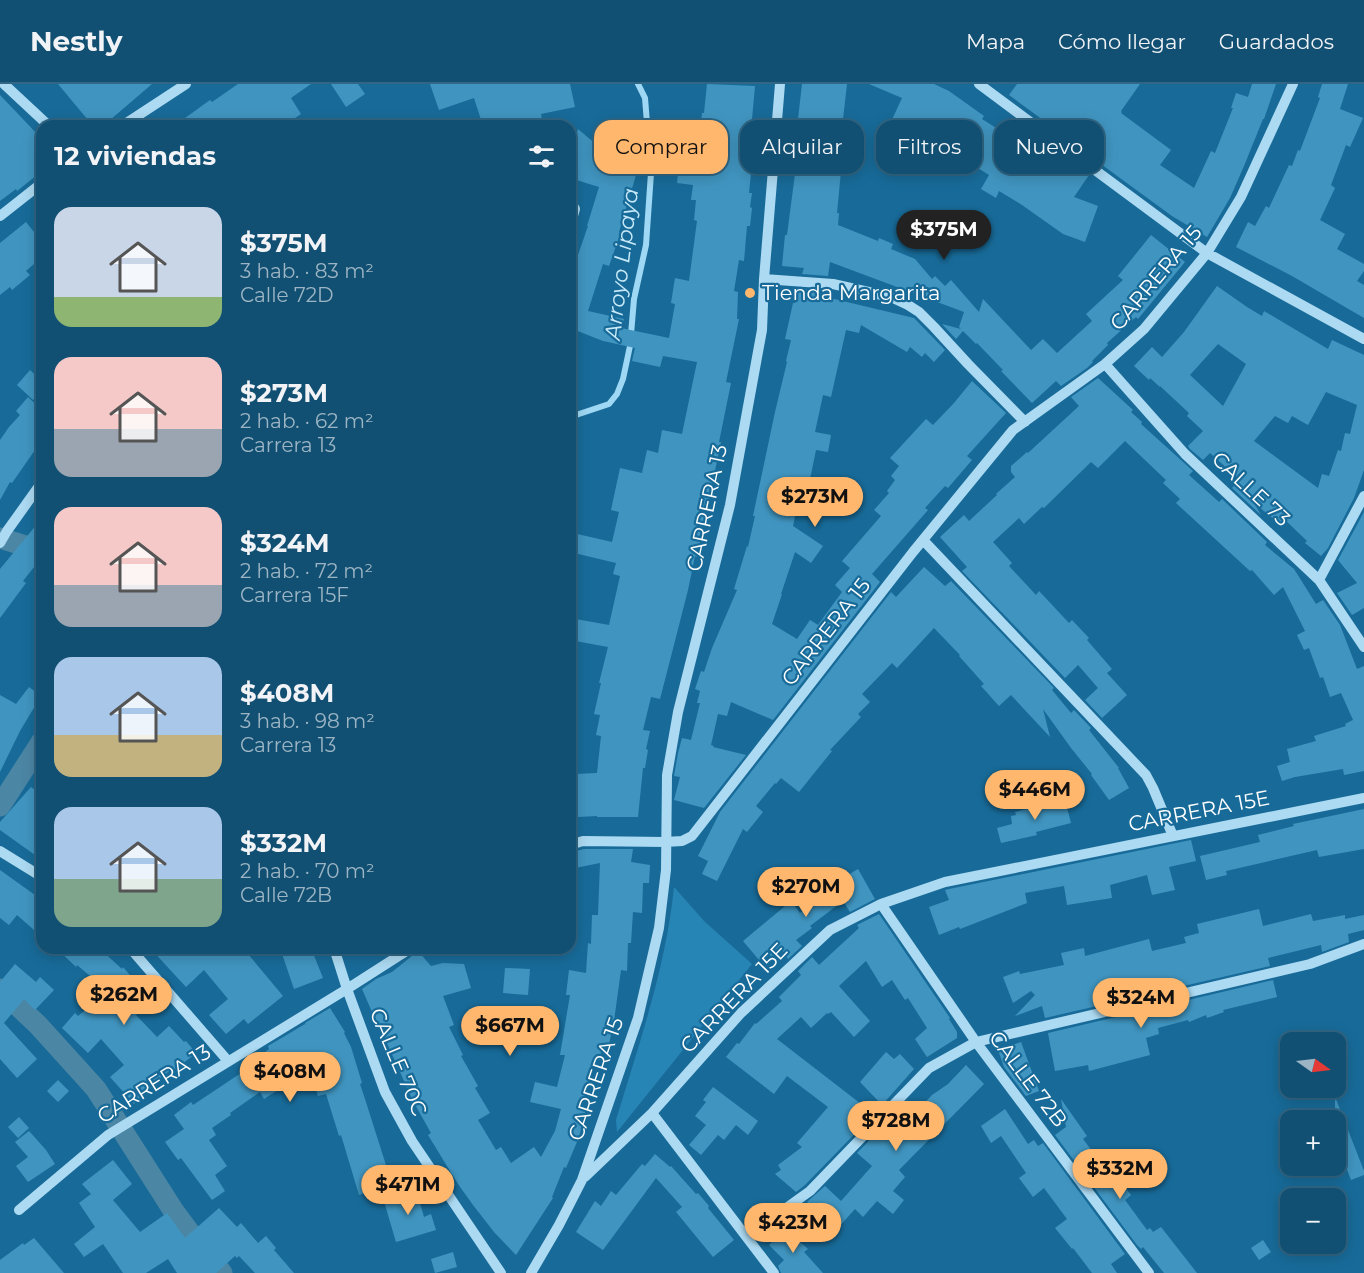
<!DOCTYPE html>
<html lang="es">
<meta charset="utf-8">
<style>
:root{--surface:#125073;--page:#1f5a7b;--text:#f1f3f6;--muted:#9cb5c4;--line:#316785;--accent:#ffb66d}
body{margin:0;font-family:Montserrat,sans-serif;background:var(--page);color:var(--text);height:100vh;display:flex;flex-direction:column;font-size:22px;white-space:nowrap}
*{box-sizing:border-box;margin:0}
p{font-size:20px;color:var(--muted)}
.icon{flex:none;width:33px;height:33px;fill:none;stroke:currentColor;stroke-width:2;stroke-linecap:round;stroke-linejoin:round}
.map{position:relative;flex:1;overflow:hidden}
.drawer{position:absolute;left:36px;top:36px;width:540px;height:834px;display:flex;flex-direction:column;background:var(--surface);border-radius:18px;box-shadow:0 3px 15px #0003,0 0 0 2px var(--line)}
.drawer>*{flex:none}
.hud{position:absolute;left:594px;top:36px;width:570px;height:54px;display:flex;gap:12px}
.needle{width:39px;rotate:104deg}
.controls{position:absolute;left:1280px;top:948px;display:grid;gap:12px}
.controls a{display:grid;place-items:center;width:66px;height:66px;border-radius:12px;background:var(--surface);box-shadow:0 3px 15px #0003,0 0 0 2px var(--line);font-size:30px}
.price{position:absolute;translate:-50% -51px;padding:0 14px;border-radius:21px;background:var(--accent);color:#111;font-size:20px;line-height:39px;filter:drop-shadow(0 2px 3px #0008)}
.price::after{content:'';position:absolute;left:50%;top:36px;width:18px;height:14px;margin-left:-9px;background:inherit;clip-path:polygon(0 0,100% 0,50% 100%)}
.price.current{background:#222;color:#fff}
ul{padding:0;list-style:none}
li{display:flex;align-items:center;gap:18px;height:150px;padding:0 18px}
li span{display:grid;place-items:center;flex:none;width:168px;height:120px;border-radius:18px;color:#555}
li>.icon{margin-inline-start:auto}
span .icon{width:72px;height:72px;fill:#fffc;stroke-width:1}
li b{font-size:26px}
h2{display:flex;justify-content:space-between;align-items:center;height:72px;padding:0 18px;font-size:26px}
.pill{padding:0 21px;border-radius:18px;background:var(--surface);box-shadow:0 3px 15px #0003,0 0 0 2px var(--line);font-size:21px;line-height:54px}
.pill.current{background:var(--accent);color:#111}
header{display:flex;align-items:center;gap:36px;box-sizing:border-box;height:84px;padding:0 30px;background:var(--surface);border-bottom:2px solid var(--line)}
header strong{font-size:28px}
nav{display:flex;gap:33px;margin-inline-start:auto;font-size:21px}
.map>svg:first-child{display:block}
</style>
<header>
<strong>Nestly</strong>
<nav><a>Mapa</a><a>Cómo llegar</a><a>Guardados</a></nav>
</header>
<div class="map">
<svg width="1364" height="1189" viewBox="0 0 1364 1189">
<rect width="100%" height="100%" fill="#186b99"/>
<!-- green -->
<path fill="#2785b6" d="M 674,803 L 704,837 L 752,880 L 617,1048 L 616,1036 C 639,960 666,883 674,803 Z"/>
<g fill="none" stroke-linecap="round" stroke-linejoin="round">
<!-- stream -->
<path stroke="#9fd8f4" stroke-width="6" d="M 570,333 L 609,320 L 617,310 L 623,295 L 630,262 L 634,215 L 646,161 L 651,89 L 645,14 L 638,0"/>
<!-- canal -->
<path stroke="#4c86a5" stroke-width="21" d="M 0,454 L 29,463 L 42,470
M 0,722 L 42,657
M 0,905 L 38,941 L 96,1005 L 173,1126 L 193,1153 L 222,1189"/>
</g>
<!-- building -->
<path fill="#4095c0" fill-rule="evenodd" d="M 58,0 L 152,0 L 103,42 L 93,42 Z
M 238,0 L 311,0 L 291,14 L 301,30 L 292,36 L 297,42 L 174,42 L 210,16 L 212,18 Z
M 331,0 L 358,0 L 365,10 L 346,23 Z
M 430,0 L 570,0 L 575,23 L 541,30 L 543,42 L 483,42 L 474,14 L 439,26 Z
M 707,0 L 755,2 L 752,35 L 754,35 L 751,70 L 752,70 L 750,89 L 751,89 L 749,109 L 752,109 L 750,123 L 752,124 L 750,142 L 747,142 L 744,177 L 739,176 L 734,207 L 738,208 L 737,235 L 739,235 L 726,298 L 731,299 L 719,358 L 721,358 L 697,473 L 695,472 L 688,506 L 667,588 L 660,615 L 651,613 L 643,646 L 650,647 L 646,665 L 648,666 L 645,684 L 643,684 L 638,733 L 597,733 L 597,732 L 578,733 L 578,728 L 570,729 L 570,700 L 576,699 L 576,690 L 597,689 L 601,652 L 596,651 L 600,631 L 594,630 L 601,599 L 599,599 L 608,563 L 570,556 L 570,534 L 609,541 L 620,492 L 613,490 L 616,479 L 570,468 L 573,449 L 612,458 L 619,428 L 611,426 L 620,384 L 642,389 L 647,366 L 658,369 L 662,346 L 682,350 L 697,278 L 663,272 L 660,283 L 632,277 L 635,264 L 603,257 L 570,244 L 570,194 L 588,142 L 587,142 L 599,103 L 570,94 L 570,72 L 578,45 L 604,67 L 614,39 L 637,47 L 623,87 L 636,91 L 619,148 L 621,148 L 609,182 L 603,180 L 588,227 L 624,235 L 621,244 L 669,254 L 675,220 L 671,219 L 675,194 L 689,197 L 697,137 L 694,136 L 696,116 L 691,116 L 693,101 L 677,99 L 679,81 L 696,83 L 702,29 L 704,29 Z
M 802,0 L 847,0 L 843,35 L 846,35 L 837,129 L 839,129 L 838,141 L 878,157 L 879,154 L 893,160 L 891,165 L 915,175 L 932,195 L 935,192 L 945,202 L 951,196 L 979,228 L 983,215 L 1031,266 L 1043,255 L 1057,269 L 1092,237 L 1086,230 L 1123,196 L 1118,192 L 1151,151 L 1185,178 L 1138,235 L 1136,233 L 1107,259 L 1108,261 L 1092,277 L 1093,278 L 1087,284 L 1061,302 L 1056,297 L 1032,319 L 1001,287 L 1003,286 L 977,259 L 976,260 L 963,247 L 956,255 L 942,240 L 961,245 L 959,243 L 964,228 L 830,178 L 828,192 L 802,190 L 804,184 L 782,182 L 785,151 L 787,151 L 801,44 L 797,44 Z
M 869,0 L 934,0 L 949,7 L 984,32 L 982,35 L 1009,52 L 1008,54 L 1024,63 L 1023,64 L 1040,76 L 1061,88 L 1069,76 L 1089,91 L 1074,113 L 1098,122 L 1085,158 L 1063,150 L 1022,121 L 999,107 L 996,114 L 981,105 L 989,91 L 962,74 L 969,63 L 938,40 L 933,50 L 912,40 L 908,48 L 890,40 L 902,14 Z
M 1017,0 L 1140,0 L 1121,27 L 1122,28 L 1121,29 L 1171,66 L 1160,81 L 1194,104 L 1211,67 L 1215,69 L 1233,24 L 1231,24 L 1236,9 L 1248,13 L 1252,0 L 1276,0 L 1264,35 L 1263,35 L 1244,82 L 1230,114 L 1207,153 L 1172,132 L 1042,37 L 1043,36 L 1009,11 Z
M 1322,0 L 1348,0 L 1340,25 L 1363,34 L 1350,63 L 1346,61 L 1331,101 L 1335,104 L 1320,136 L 1345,150 L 1337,165 L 1364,180 L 1364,187 L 1357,197 L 1364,201 L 1364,234 L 1292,192 L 1236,163 L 1248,138 L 1255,142 L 1266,122 L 1269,124 L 1289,81 L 1292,82 L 1298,66 L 1300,67 L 1320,14 L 1318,13 Z
M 0,11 L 39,52 L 34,56 L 42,67 L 42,87 L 17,107 L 16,105 L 0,117 Z
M 26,138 L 42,158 L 42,173 L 26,187 L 30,191 L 12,206 L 10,203 L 0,211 L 0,159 Z
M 1217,202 L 1247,223 L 1262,232 L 1264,227 L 1328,265 L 1332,256 L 1364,271 L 1364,386 L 1354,414 L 1328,464 L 1321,472 L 1305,459 L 1307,457 L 1284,435 L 1280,440 L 1254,419 L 1261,431 L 1232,404 L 1240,396 L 1210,369 L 1203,376 L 1190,365 L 1188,362 L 1203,347 L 1187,332 L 1189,329 L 1160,302 L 1160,303 L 1150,294 L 1149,296 L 1134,282 L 1152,263 L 1162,273 L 1184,248 ZM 1218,260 L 1246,280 L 1223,322 L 1190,291 ZM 1326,308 L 1357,321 L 1350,350 L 1345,349 L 1341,367 L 1338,366 L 1329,392 L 1322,390 L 1318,404 L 1254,357 L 1275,332 L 1288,339 L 1292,332 L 1308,341 Z
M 799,205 L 826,207 L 826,213 L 914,234 L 945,266 L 934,278 L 925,269 L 922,273 L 910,263 L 907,268 L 861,241 L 859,249 L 846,246 L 831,313 L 823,311 L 815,348 L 831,351 L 828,368 L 816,366 L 809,400 L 802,399 L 793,442 L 823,462 L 811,479 L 795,468 L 781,510 L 782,510 L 772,540 L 797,555 L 810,536 L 818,541 L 842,508 L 835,501 L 850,484 L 842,477 L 881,432 L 874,426 L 889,409 L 887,407 L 895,396 L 891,392 L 899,382 L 890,374 L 926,335 L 933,341 L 954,319 L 972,297 L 1006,329 L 967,372 L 972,376 L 948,404 L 945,402 L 925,424 L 928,426 L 872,490 L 880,498 L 773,636 L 731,618 L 727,632 L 718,630 L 711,661 L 714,662 L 713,663 L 746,671 L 704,724 L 674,716 L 680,693 L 674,692 L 678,669 L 682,654 L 691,656 L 700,619 L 697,619 L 700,607 L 695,605 L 701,587 L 704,588 L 712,564 L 737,506 L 734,505 L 747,462 L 748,463 L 755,432 L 753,432 L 775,328 L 787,278 L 786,277 L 791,256 L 785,255 L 793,219 L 795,219 Z
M 30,286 L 42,297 L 42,305 L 33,316 L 17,301 Z
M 1098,294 L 1133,326 L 1131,328 L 1142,338 L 1141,340 L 1193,387 L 1189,391 L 1219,418 L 1222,415 L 1267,458 L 1265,461 L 1294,485 L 1316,520 L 1323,516 L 1340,541 L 1357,585 L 1364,582 L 1364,687 L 1344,691 L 1343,685 L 1295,693 L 1282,697 L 1277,682 L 1290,678 L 1287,665 L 1316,657 L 1314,652 L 1346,642 L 1345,640 L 1353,636 L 1341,609 L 1330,613 L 1323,593 L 1320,594 L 1309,564 L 1304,566 L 1297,551 L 1305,547 L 1283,503 L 1274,511 L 1252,486 L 1250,487 L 1176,419 L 1180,415 L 1163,399 L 1166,396 L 1125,357 L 1098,384 L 1091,378 L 1044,424 L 1042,423 L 1024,440 L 1019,434 L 993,458 L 1012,479 L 1009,482 L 1036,511 L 1039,507 L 1069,539 L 1072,536 L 1089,554 L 1087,556 L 1112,585 L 1107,589 L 1127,611 L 1102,634 L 1085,616 L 1098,604 L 1078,581 L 1065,594 L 962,487 L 967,483 L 940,453 L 964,431 L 969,437 L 997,411 L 996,410 L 1015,393 L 1011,388 L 1011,382 L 1027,368 L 1028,369 L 1079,322 L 1071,313 Z
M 28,313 L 42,326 L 42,356 L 12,399 L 10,398 L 0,416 L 0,356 L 9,343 L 20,331 L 16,327 Z
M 1364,428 L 1364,524 L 1352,531 L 1337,509 L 1357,499 L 1338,476 Z
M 42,434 L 42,473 L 23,497 L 26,499 L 0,534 L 0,485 Z
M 924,483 L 945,502 L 951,497 L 1054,604 L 1052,606 L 1071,629 L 1074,626 L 1091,644 L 1089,646 L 1119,684 L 1118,684 L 1129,704 L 1109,716 L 1091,691 L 1092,690 L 1071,664 L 1043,625 L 1050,653 L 1011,611 L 999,622 L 981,602 L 984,600 L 959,572 L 960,571 L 934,544 L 897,584 L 892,579 L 862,610 L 870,618 L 858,630 L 861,633 L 830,666 L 832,667 L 799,708 L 781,694 L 776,700 L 775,699 L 756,722 L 763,728 L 747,748 L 743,745 L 717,797 L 702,790 L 708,777 L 698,772 L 720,728 L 891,508 L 896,513 Z
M 29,603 L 41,612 L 20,647 L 0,688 L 0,611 L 16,620 Z
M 31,703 L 42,711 L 42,776 L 0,746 L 0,738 Z
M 1065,716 L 1071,739 L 1036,748 L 1037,751 L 1001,759 L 997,744 L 1012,740 L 1011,732 L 1016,731 L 1015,728 Z
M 1364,725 L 1364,765 L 1319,773 L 1317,766 L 1226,787 L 1227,791 L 1206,796 L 1200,772 L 1260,758 L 1258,751 L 1294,742 L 1293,740 Z
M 1191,756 L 1196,777 L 1169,783 L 1175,806 L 1152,811 L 1147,791 L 1110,801 L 1112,814 L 1067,821 L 1064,802 L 1025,809 L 1027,819 L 960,845 L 959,843 L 939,851 L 929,823 L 949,816 L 945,806 L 949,805 Z
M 584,765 L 633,765 L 631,778 L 650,781 L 649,799 L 643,799 L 642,829 L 633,828 L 631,859 L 628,859 L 627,887 L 621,886 L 614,937 L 609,960 L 602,959 L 600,976 L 594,975 L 581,1024 L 586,1025 L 579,1053 L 566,1084 L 564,1083 L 552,1113 L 553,1114 L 516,1171 L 494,1148 L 473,1121 L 458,1100 L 428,1051 L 431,1049 L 413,1017 L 377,937 L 376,937 L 362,905 L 376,895 L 392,888 L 418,867 L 431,882 L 443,879 L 464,880 L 471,904 L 443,912 L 454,941 L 449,943 L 463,971 L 461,972 L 478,1002 L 475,1004 L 490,1029 L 478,1036 L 496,1066 L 501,1063 L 511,1079 L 534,1063 L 541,1073 L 555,1047 L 561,1025 L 530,1018 L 535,998 L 557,1003 L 565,971 L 560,971 L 570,911 L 566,911 L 569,886 L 586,889 L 588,859 L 591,860 L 592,831 L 598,831 L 600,779 L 575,784 L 572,768 Z
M 858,785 L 875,815 L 850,828 L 843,817 L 810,842 L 812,844 L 796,856 L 802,862 L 788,875 L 782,866 L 771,873 L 769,869 L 759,876 L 743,857 L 791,817 L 800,829 L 835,802 L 833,800 Z
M 0,786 L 42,816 L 42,853 L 17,831 L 9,841 L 0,834 Z
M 1259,825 L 1263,842 L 1311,830 L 1313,837 L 1345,831 L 1345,835 L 1364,831 L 1364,846 L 1348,850 L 1349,858 L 1322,868 L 1321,861 L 1268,874 L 1270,882 L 1045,934 L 1042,922 L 1015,932 L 1035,911 L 1031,907 L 1013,919 L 1003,893 L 1019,887 L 1020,890 L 1064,881 L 1061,869 L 1084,864 L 1085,872 L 1149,855 L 1152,867 L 1186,859 L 1184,853 L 1199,849 L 1197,840 Z
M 879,830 L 950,934 L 949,935 L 957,948 L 957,954 L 927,973 L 915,955 L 927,944 L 908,914 L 905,916 L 892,896 L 882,903 L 866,877 L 839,902 L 870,937 L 854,953 L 831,928 L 828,930 L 827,929 L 811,944 L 801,933 L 777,955 L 874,1030 L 805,1101 L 796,1108 L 775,1090 L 781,1086 L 778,1081 L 802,1063 L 797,1059 L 828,1023 L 787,992 L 774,1010 L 726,973 L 737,959 L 739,960 L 755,939 L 756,940 L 782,917 L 779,913 L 801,891 L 798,887 L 812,873 L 819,881 L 859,844 L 857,841 Z
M 56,864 L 99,864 L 122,885 L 123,883 L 141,904 L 142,902 L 154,915 L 136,931 L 157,953 L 169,942 L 184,958 L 186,957 L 196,969 L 171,989 L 169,987 L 134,1020 L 110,993 L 124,981 L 101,955 L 88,969 L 62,944 L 75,929 L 78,932 L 108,907 L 77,881 L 76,883 Z
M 150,864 L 243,864 L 283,912 L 248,940 L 244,935 L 226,950 L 209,931 L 228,915 L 204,886 L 186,903 Z
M 280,864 L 311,864 L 323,894 L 294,905 Z
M 15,880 L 36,898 L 40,893 L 54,906 L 35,926 L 24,915 L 4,939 L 37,975 L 17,994 L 0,975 L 0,898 Z
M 505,884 L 530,885 L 528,911 L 503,909 Z
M 1273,896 L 1277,913 L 1223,926 L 1224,928 L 1207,934 L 1206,931 L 1189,938 L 1188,936 L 1158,944 L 1159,950 L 1146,954 L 1150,971 L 1089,987 L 1088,981 L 1055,987 L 1048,949 Z
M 330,924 L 345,948 L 344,949 L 351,963 L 362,999 L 360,1000 L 365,1015 L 392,1100 L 359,1111 L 341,1051 L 339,1052 L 326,1010 L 318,1012 L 308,980 L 274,1000 L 278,1006 L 264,1015 L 260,1008 L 230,1029 L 231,1031 L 212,1044 L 216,1051 L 209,1056 L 227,1082 L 215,1091 L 225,1107 L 212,1116 L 181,1074 L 178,1076 L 165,1058 L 184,1045 L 174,1031 L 191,1018 L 193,1021 L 244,987 L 243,985 L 269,965 L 268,962 L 305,940 L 306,941 L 305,939 Z
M 1021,958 L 1039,1007 L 1026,1012 L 1004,983 L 998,966 Z
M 886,968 L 894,975 L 900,970 L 914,985 L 882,1021 L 860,998 Z
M 966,981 L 984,1000 L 899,1086 L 905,1093 L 893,1107 L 904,1116 L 893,1130 L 877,1117 L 863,1133 L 855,1125 L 837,1145 L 807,1118 L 825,1102 L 841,1117 L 872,1082 L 857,1069 L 895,1030 L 905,1040 L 932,1011 L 948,1000 Z
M 58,996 L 69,1007 L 58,1018 L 47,1007 Z
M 713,1003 L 758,1037 L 748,1051 L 736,1041 L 724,1056 L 718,1051 L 701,1071 L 689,1061 L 706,1041 L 695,1032 L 706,1018 L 703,1016 Z
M 1061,1015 L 1087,1052 L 1083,1055 L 1107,1087 L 1113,1082 L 1125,1098 L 1123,1100 L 1131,1111 L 1125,1116 L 1147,1146 L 1150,1144 L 1153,1148 L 1161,1143 L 1197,1189 L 1164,1189 L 1143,1163 L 1141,1165 L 1137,1161 L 1055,1051 L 1066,1043 Z
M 1335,1015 L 1336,1015 L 1364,1087 L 1364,1091 L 1351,1096 L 1335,1054 Z
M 1005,1025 L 1028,1060 L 1034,1056 L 1038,1062 L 1043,1059 L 1125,1170 L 1111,1180 L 1117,1189 L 1092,1189 L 1073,1164 L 1072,1165 L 1055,1144 L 1067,1135 L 1044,1104 L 1033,1113 L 1019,1094 L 1026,1089 L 1001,1052 L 991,1059 L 981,1042 Z
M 19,1033 L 29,1044 L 18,1054 L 8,1043 Z
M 29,1047 L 46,1066 L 55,1080 L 28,1098 L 16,1082 L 28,1073 L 15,1058 Z
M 655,1070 L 670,1083 L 671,1082 L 696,1110 L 698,1109 L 709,1122 L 708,1124 L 734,1156 L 713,1173 L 676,1128 L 682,1123 L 656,1094 L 603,1166 L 576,1148 L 595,1117 L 601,1122 L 611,1107 L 616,1111 L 642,1080 L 645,1082 Z
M 113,1076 L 132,1100 L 113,1116 L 140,1148 L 167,1129 L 185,1154 L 219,1124 L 237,1143 L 241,1139 L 258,1159 L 266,1152 L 276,1164 L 274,1166 L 294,1189 L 255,1189 L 239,1172 L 237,1174 L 235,1172 L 216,1189 L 177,1189 L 168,1175 L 146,1189 L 123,1189 L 103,1160 L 84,1173 L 74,1160 L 95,1143 L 79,1119 L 91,1110 L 82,1100 Z
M 416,1105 L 424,1133 L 431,1130 L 436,1146 L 396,1158 L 383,1114 Z
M 789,1142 L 801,1155 L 799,1157 L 808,1165 L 804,1168 L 823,1189 L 781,1189 L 778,1182 L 784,1176 L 769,1161 Z
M 34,1154 L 64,1189 L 0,1189 L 0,1176 L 23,1159 L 24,1161 Z
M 1263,1156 L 1271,1168 L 1259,1176 L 1251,1164 Z
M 453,1168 L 457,1183 L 435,1189 L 431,1175 Z"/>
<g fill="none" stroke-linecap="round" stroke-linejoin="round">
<!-- minor -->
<path stroke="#acdaf2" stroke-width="10" d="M 4,0 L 49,42
M 979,0 L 1207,169 L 1364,255
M 122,42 L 186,0
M 570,117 L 575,125 L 570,142
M 0,132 L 42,99
M 764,195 L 833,200 L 891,213 L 908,221 L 919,228 L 934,243 L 968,280 L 1025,338
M 1105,280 L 1185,370 L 1319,496 L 1364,563
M 923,456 L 1146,691 L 1153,704 L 1173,752
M 0,459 L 7,447 L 42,398
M 1319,496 L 1364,412
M 570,761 L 583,757 L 665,758 L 682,757 L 692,752 L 913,468 L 1013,346 L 1105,280 L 1144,245 L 1207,169 L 1241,113 L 1293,0
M 0,767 L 42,793
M 881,820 L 976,958 L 1149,1189
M 130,864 L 228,977
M 334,864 L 347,905 L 385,1008 L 412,1057 L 501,1189
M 652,1029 L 774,1189
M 585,1093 L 652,1029 L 741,929 L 830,846 L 881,820 L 945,798 L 1364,714
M 19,1126 L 108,1051 L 347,905 L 411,864
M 747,1152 L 810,1107 L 929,984 L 976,958 L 1310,880 L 1364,860
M 531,1189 L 559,1141 L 582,1096 L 638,934 L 659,844 L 666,786 L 667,691 L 678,628 L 730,421 L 762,246 L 764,195 L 780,0"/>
</g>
<!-- markers -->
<circle fill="#ffb66d" stroke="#186b99" stroke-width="2" cx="750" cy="209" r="6"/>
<g text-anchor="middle" stroke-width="4.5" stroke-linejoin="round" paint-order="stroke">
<!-- street labels -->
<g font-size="21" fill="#fff" stroke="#186b99">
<text transform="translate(1156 194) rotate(-50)" y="7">CARRERA 15</text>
<text transform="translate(1251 405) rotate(43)" y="7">CALLE 73</text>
<text transform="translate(707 424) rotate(-78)" y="7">CARRERA 13</text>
<text transform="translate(826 548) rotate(-52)" y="7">CARRERA 15</text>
<text transform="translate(1199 727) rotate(-11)" y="7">CARRERA 15E</text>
<text transform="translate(734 914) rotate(-46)" y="7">CARRERA 15E</text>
<text transform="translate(398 978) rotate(67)" y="7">CALLE 70C</text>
<text transform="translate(596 995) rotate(-71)" y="7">CARRERA 15</text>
<text transform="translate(1028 995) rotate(53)" y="7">CALLE 72B</text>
<text transform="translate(154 1000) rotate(-32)" y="7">CARRERA 13</text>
</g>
<!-- poi labels -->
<g font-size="21" fill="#fff" stroke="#186b99" text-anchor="start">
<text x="762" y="216">Tienda Margarita</text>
</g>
<!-- water labels -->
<g font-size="22" font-style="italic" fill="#c7e9f9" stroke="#186b99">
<text transform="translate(621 180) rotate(-83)" y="8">Arroyo Lipaya</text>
</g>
</g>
</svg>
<div class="controls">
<a><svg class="needle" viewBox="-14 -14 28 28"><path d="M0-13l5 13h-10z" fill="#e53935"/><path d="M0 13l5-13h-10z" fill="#9cb5c4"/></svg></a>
<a>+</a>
<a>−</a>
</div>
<b class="price current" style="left:944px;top:177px">$375M</b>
<b class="price" style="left:815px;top:444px">$273M</b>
<b class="price" style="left:1035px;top:737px">$446M</b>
<b class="price" style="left:806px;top:834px">$270M</b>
<b class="price" style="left:124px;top:942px">$262M</b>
<b class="price" style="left:1141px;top:945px">$324M</b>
<b class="price" style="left:510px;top:973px">$667M</b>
<b class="price" style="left:290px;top:1019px">$408M</b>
<b class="price" style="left:896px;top:1068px">$728M</b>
<b class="price" style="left:1120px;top:1116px">$332M</b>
<b class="price" style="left:408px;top:1132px">$471M</b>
<b class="price" style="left:793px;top:1170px">$423M</b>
<div class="hud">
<a class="pill current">Comprar</a>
<a class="pill">Alquilar</a>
<a class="pill">Filtros</a>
<a class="pill">Nuevo</a>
</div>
<section class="drawer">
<h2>12 viviendas<svg class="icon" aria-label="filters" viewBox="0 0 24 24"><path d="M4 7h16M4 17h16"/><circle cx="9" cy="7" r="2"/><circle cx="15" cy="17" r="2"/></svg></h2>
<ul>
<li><span style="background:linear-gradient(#c9d6e8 75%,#8fb573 0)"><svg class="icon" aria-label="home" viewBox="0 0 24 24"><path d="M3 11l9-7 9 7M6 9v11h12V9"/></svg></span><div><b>$375M</b><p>3 hab. · 83 m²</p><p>Calle 72D</p></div></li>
<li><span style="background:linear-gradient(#f6c9c9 60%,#9aa5b1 0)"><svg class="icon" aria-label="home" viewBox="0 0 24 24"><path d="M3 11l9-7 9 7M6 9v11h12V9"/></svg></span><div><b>$273M</b><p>2 hab. · 62 m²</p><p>Carrera 13</p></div></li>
<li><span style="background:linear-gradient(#f6c9c9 65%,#9aa5b1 0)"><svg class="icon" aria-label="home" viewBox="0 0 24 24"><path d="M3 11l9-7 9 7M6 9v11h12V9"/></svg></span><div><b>$324M</b><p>2 hab. · 72 m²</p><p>Carrera 15F</p></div></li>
<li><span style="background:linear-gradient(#a9c7e8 65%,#c2b280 0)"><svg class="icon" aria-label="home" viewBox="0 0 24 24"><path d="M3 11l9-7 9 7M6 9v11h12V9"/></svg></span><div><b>$408M</b><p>3 hab. · 98 m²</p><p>Carrera 13</p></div></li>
<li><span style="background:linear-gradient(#a9c7e8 60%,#7fa58c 0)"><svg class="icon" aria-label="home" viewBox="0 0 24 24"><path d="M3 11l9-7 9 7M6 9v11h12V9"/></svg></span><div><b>$332M</b><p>2 hab. · 70 m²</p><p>Calle 72B</p></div></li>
</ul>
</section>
</div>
